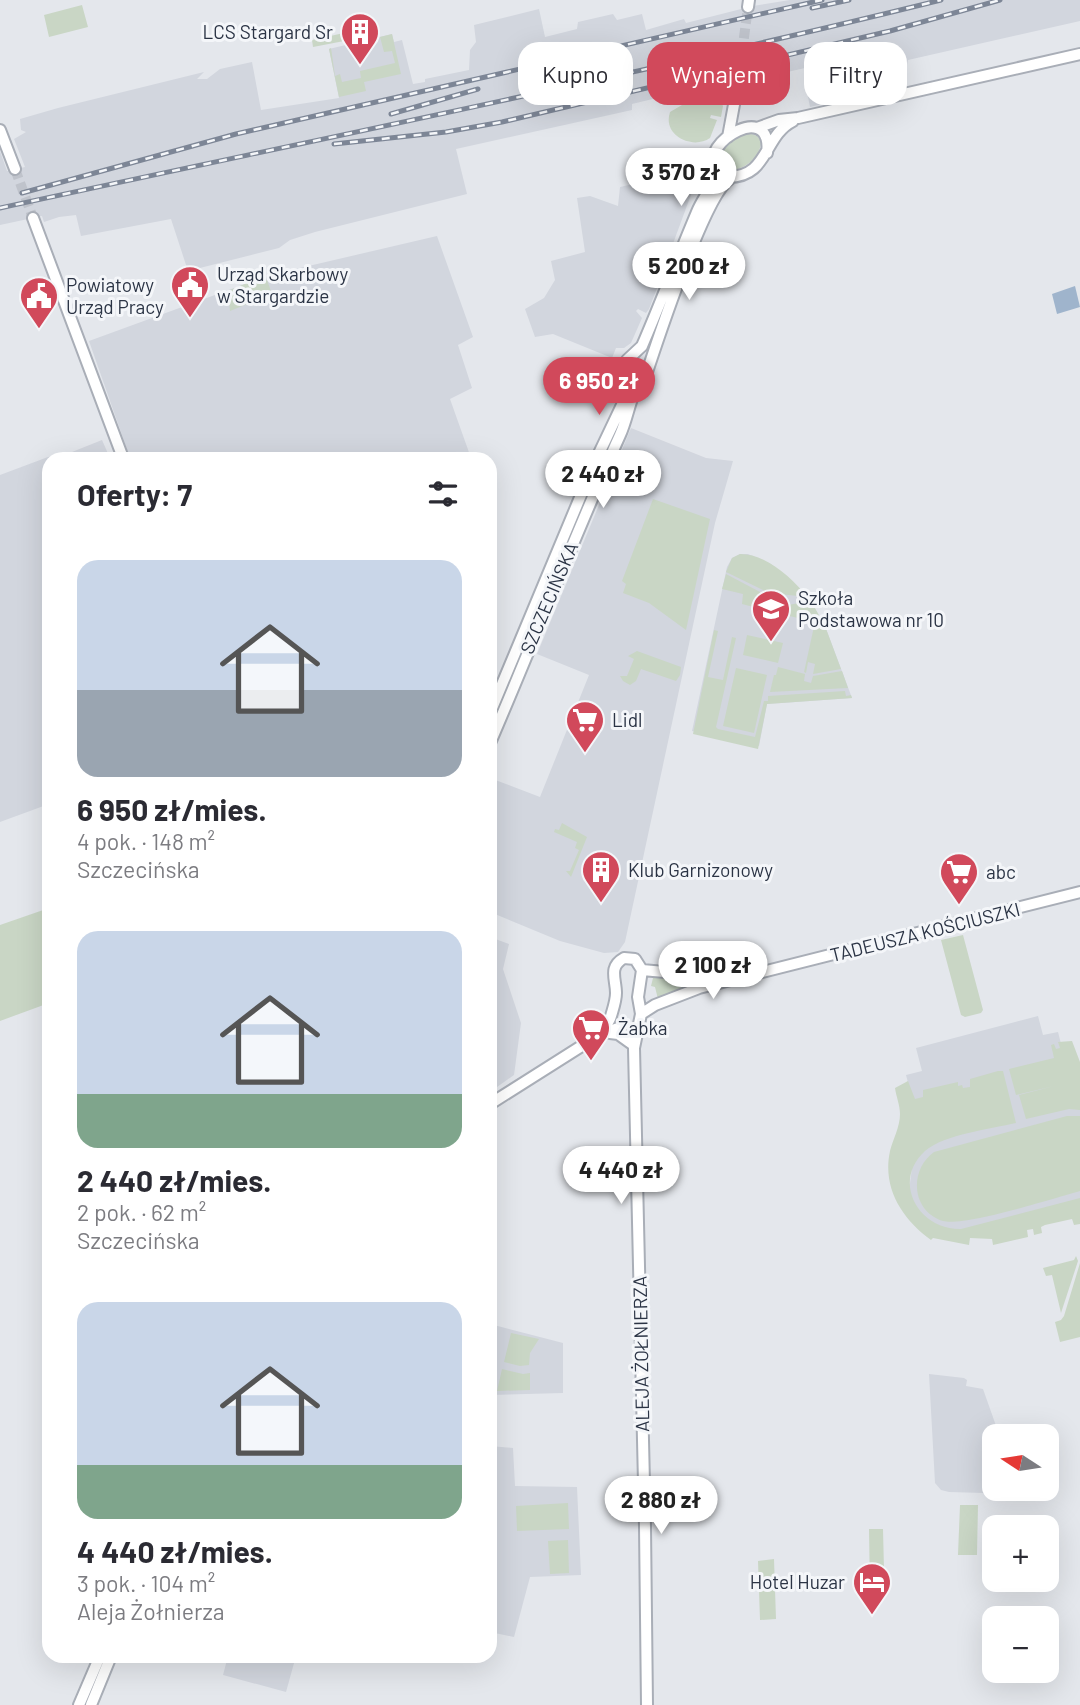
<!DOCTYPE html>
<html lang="pl">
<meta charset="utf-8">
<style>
:root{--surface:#fff;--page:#f7f7f7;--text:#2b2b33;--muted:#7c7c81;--accent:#d1495b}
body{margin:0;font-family:Barlow,sans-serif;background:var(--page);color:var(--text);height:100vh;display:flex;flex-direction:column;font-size:26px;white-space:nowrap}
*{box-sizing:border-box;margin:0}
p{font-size:23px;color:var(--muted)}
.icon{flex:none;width:38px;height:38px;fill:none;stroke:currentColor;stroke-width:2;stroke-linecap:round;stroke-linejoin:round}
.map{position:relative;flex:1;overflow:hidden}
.details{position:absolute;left:42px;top:452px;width:455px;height:1211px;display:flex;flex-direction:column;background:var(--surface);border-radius:21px;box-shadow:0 7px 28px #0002}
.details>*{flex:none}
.top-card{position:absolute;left:518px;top:42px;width:457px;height:63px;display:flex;gap:14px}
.needle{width:46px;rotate:282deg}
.fabs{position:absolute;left:982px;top:1424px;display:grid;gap:14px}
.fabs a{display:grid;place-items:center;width:77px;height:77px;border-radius:14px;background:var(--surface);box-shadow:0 7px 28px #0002;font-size:35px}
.price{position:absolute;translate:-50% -60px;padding:0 16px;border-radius:24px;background:#fff;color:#222;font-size:23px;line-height:46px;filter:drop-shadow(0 2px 4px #0008)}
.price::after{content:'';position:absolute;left:50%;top:42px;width:21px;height:16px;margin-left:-10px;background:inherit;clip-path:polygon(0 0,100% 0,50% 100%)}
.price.current{background:var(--accent);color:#fff}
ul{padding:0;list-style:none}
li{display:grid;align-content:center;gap:14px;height:371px;padding:0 35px}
li span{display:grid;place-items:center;height:217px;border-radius:21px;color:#555}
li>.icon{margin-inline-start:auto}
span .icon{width:126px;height:126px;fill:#fffc;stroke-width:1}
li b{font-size:30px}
h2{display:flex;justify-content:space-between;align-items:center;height:84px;padding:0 35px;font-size:30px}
.tag{padding:0 24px;border-radius:21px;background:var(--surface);box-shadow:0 7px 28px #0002;font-size:24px;line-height:63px}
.tag.current{background:var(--accent);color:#fff}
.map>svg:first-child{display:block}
</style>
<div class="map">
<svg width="1080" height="1705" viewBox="0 0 1080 1705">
<rect width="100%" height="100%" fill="#e4e7ec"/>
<!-- built -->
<path fill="#d2d6de" d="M 790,0 L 1080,0 L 1080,21 L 908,60 L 907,65 L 818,85 L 822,104 L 810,107 L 806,87 L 813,84 L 809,70 L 805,68 L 774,75 L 757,75 L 728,82 L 727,86 L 691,94 L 690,90 L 632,104 L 632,110 L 456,149 L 467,194 L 315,232 L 290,240 L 279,248 L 188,271 L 171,219 L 81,236 L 76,215 L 59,217 L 44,222 L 42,216 L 0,225 L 0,151 L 7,171 L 25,167 L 14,139 L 26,132 L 21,130 L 20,119 L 58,108 L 204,72 L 197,79 L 207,79 L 220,69 L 252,62 L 261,110 L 339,98 L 329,49 L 392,34 L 394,42 L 402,40 L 413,84 L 425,82 L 425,79 L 469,70 L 470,50 L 476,42 L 474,25 L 539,9 L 545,37 L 577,29 L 578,22 L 613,14 L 617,20 L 642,14 L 646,30 L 684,19 L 686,23 L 753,6 Z
M 682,173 L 681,181 L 695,184 L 671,249 L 666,256 L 669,256 L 666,265 L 649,309 L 646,313 L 638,309 L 636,311 L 642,318 L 631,343 L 624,348 L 616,348 L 612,358 L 553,334 L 535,337 L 525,309 L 544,298 L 555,280 L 551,261 L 585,252 L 577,198 L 590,196 L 618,206 L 620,187 Z
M 437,236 L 473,337 L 458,345 L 472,388 L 450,399 L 471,458 L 130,458 L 89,341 L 270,275 Z
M 631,428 L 706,458 L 733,461 L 715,523 L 625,942 L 618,952 L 604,953 L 560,941 L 490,912 L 490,778 L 540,797 L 589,675 L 537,654 Z
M 102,440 L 110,458 L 49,458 L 49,804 L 0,822 L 0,475 L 48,457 L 62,456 Z
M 740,554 L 748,554 L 771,564 L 808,597 L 825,626 L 852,698 L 767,704 L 759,746 L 692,731 L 727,567 L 732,558 Z
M 490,937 L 509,944 L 503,969 L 521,1023 L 514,1075 L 490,1092 Z
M 1038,1016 L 1043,1035 L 1058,1032 L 1071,1083 L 1080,1086 L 1080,1205 L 944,1236 L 907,1206 L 918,1121 L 906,1075 L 922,1071 L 916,1048 Z
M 490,1324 L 563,1343 L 563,1393 L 490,1395 Z
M 929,1374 L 964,1378 L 967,1380 L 966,1386 L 983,1389 L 1000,1437 L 994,1437 L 994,1487 L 985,1487 L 984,1493 L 949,1492 L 941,1490 L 935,1483 Z
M 490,1446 L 513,1448 L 515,1486 L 577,1487 L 581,1575 L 530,1577 L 514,1637 L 490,1632 Z
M 228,1656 L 296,1656 L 286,1692 L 223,1675 Z"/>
<!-- green -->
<path fill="#c9d6c5" d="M 82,5 L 88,27 L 49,37 L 44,15 Z
M 362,26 L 367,28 L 370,36 L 313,47 L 312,40 L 362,29 Z
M 392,34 L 401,74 L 364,82 L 366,91 L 339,97 L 329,49 L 331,48 L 335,76 L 340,74 L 342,82 L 361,78 L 360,71 L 395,63 L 392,51 L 384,52 L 380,37 Z
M 713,98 L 719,99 L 723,106 L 721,117 L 711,115 L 710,118 L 717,120 L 710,138 C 693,150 662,136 670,112 L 682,105 Z
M 749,133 L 757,136 L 761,141 C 761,160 738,175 721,169 L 717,160 C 724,145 734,138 749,133 Z
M 259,278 L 267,280 L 272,294 L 230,311 L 228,291 Z
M 653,499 L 710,519 L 686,630 L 649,603 L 623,593 L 626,584 L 622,581 Z
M 740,554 C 767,554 791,578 808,597 L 769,593 L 726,572 L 732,558 Z
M 726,574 L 760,592 L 766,599 L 765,606 L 774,608 L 773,612 L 742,604 L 743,594 L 722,589 Z
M 811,601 L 825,626 L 841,669 L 813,674 L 815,664 L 808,662 L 806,673 L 804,672 L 815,622 L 781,614 L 782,606 Z
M 714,630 L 718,631 L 708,677 L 723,680 L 732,637 L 736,638 L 716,727 L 718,729 L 755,737 L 764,701 L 768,701 L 768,696 L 845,691 L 846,696 L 851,695 L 852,698 L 767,704 L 758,749 L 693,734 Z
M 747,635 L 783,643 L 778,663 L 743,655 Z
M 637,651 L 681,667 L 680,675 L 676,681 L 641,669 L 636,681 L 630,685 L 623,681 L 620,676 L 627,676 L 634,659 L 628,656 Z
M 778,667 L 805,674 L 804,681 L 811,683 L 813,676 L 842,671 L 848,688 L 770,692 L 774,675 L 776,675 Z
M 736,668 L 767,675 L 754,733 L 723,726 Z
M 562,823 L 587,837 L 571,877 L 566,871 L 570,871 L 579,850 L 575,848 L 577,842 L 554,832 L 555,829 L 559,830 Z
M 49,908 L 49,1003 L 0,1021 L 0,925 Z
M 963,935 L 983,1010 L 981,1013 L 965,1017 L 961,1015 L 941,940 Z
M 656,975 L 706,977 L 707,981 L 658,999 L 655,987 L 651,986 L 653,978 Z
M 1072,1041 L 1080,1062 L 1080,1110 L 1069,1109 L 1026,1119 L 1019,1095 L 1054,1086 L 1016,1095 L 1009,1069 L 1054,1058 L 1051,1045 L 1054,1044 L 1056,1049 L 1060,1048 L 1058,1042 Z
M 998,1071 L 1003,1071 L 1016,1123 C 991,1129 945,1134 925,1151 C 891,1182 919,1230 961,1229 L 1080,1198 L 1080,1224 L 1074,1225 L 1072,1219 L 1045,1225 L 1041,1227 L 1042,1233 L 1034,1235 L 1033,1229 L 1027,1230 L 1028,1237 L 993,1245 L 992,1239 L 970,1238 L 969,1245 L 933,1238 L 931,1240 C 902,1219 882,1188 890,1151 C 893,1139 900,1127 900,1114 C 900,1105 896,1096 895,1088 L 908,1081 L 915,1099 L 923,1097 L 923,1090 L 958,1082 L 958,1086 L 962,1085 L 963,1088 L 970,1087 L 970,1079 Z
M 1067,1116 L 1080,1116 L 1080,1191 C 1055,1198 963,1227 943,1221 C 911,1211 909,1170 934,1152 Z
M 1076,1256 L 1078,1261 L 1061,1313 L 1052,1275 L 1046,1276 L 1043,1268 L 1074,1260 Z
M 1080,1263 L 1080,1337 L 1060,1342 L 1055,1322 L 1061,1320 L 1064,1316 Z
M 511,1333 L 539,1339 L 530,1353 L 529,1365 L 520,1366 L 504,1362 Z
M 502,1369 L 523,1374 L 530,1373 L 530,1390 L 497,1391 Z
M 568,1503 L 569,1529 L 517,1531 L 516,1506 Z
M 960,1505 L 978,1505 L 977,1555 L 958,1555 Z
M 869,1529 L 883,1529 L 884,1570 L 881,1570 L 881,1574 L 884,1574 L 884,1591 L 870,1592 Z
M 568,1540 L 569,1573 L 550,1574 L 548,1541 Z
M 774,1559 L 776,1619 L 760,1620 L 758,1561 Z"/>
<!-- water -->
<path fill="#9fb4cc" d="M 1075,286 L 1080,307 L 1057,314 L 1052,294 Z"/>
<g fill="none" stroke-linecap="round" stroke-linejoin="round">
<!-- secondary-tunnel -->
<path stroke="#bfc3cb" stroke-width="10" stroke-dasharray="10 5" stroke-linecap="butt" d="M 738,83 L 748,7
M 15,169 L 33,218"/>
<defs>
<path id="secondary" d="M 748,7 L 749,0
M 757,128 L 779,120 L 798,118 L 1080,54
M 0,130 L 15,169
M 728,137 L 738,83
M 727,177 C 769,178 763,136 793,121
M 33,218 L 123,458
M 490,713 L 594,464 L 622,405 L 629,381 L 625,365 L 627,360 L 642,346 C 661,302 678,257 697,212 C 701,202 708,193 712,184 C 717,171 709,160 717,148 C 725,136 750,119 763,132 C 768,138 768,146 767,153
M 490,743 C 534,641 574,537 620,435 C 629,416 631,387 647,372 C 659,337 705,193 731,178
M 642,970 L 676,973 L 760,969
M 641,1014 L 655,1005 L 699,988 L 1080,892
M 610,1033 L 618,1034 L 632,1044
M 599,1035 C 602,1028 609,1024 611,1016 C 613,1009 616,1001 616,993 C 616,979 608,967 624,958 L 635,959 L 642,970 L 638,997 L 641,1014 L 634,1048 L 645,1527 L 647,1705
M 490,1104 L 599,1035 L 621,1027
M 79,1705 L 100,1656
M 91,1705 L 111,1656"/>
</defs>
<!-- secondary casing -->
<use href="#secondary" stroke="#a9aeb7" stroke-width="14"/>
<!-- secondary -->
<use href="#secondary" stroke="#fff" stroke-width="10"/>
<defs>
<path id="rail" d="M 812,8 L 849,0
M 391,114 L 478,89
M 334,144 L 446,132 L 502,122 L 890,31 L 1000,0
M 22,193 L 236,134 L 822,0
M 0,208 C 314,140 629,77 941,0"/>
</defs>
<!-- rail casing -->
<use href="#rail" stroke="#7d8696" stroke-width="5"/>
<!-- rail -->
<use href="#rail" stroke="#f4f6f9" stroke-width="2.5" stroke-dasharray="8" stroke-linecap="butt"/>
</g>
<!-- icons -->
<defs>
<symbol id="building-pin" viewBox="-11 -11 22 30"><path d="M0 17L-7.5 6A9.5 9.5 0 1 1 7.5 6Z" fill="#d1495b" stroke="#f4f6f9"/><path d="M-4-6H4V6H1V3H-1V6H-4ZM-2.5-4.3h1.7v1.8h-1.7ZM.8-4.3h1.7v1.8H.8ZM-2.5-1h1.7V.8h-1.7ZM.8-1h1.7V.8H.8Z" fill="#fff"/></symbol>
<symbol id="civic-pin" viewBox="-11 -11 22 30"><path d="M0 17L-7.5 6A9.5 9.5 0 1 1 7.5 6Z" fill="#d1495b" stroke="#f4f6f9"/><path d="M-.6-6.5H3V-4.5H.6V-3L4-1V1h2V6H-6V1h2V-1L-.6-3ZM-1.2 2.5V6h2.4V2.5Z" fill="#fff"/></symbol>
<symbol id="school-pin" viewBox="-11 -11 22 30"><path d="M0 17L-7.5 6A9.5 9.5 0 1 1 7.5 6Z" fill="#d1495b" stroke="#f4f6f9"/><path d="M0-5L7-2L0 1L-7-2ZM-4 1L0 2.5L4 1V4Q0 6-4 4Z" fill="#fff"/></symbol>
<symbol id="supermarket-pin" viewBox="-11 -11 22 30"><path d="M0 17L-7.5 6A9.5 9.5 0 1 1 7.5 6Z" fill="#d1495b" stroke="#f4f6f9"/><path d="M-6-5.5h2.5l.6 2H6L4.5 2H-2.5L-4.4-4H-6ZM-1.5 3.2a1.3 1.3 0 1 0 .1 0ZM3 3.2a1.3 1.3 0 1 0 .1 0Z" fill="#fff"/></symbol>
<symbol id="hotel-pin" viewBox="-11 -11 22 30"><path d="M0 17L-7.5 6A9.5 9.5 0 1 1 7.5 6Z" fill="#d1495b" stroke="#f4f6f9"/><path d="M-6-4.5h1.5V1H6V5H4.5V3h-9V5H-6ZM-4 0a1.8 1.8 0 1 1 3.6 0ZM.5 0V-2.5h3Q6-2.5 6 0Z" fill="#fff"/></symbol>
</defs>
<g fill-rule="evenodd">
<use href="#building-pin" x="338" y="10" width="44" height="60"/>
<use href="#civic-pin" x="168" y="263" width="44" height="60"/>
<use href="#civic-pin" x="17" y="274" width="44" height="60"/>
<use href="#school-pin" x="749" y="587" width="44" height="60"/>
<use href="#supermarket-pin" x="563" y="698" width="44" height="60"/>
<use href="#building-pin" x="579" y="848" width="44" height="60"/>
<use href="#supermarket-pin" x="937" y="850" width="44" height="60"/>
<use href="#supermarket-pin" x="569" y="1006" width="44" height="60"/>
<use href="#hotel-pin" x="850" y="1560" width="44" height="60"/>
</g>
<g text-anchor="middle" stroke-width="6" stroke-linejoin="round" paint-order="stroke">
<!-- poi labels -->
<g font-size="19" fill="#2b3445" stroke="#f4f6f9" text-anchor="start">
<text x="333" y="39" text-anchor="end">LCS Stargard Sr</text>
<text x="217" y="281">Urząd Skarbowy<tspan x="217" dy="22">w Stargardzie</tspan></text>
<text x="66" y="292">Powiatowy<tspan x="66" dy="22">Urząd Pracy</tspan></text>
<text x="798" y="605">Szkoła<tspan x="798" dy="22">Podstawowa nr 10</tspan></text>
<text x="612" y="727">Lidl</text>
<text x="628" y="877">Klub Garnizonowy</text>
<text x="986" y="879">abc</text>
<text x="618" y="1035">Żabka</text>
<text x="845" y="1589" text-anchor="end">Hotel Huzar</text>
</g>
<!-- street labels -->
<g font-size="19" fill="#2b3445" stroke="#f4f6f9">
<text transform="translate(549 598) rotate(-67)" y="7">SZCZECIŃSKA</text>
<text transform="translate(925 932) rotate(-14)" y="7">TADEUSZA KOŚCIUSZKI</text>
<text transform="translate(641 1354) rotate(-91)" y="7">ALEJA ŻOŁNIERZA</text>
</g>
</g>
</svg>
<div class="fabs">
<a><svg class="needle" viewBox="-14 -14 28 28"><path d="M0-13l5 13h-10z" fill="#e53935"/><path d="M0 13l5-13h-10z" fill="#7c7c81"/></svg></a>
<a>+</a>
<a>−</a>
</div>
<b class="price" style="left:681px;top:208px">3 570 zł</b>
<b class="price" style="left:689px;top:302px">5 200 zł</b>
<b class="price current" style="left:599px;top:417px">6 950 zł</b>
<b class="price" style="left:603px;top:510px">2 440 zł</b>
<b class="price" style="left:713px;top:1001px">2 100 zł</b>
<b class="price" style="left:621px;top:1206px">4 440 zł</b>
<b class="price" style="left:661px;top:1536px">2 880 zł</b>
<div class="top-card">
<a class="tag">Kupno</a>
<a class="tag current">Wynajem</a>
<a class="tag">Filtry</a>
</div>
<section class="details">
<h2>Oferty: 7<svg class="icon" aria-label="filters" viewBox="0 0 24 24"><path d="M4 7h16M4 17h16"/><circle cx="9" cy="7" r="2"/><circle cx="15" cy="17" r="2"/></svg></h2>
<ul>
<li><span style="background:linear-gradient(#c9d6e8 60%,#9aa5b1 0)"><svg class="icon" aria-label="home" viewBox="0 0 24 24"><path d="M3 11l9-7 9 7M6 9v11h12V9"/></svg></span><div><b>6 950 zł/mies.</b><p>4 pok. · 148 m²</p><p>Szczecińska</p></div></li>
<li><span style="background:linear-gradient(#c9d6e8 75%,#7fa58c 0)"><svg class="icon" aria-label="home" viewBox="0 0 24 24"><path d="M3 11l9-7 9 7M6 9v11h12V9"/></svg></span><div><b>2 440 zł/mies.</b><p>2 pok. · 62 m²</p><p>Szczecińska</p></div></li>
<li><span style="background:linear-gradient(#c9d6e8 75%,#7fa58c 0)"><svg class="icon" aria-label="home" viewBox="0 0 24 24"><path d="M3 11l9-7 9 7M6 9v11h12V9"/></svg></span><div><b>4 440 zł/mies.</b><p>3 pok. · 104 m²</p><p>Aleja Żołnierza</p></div></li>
</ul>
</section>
</div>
